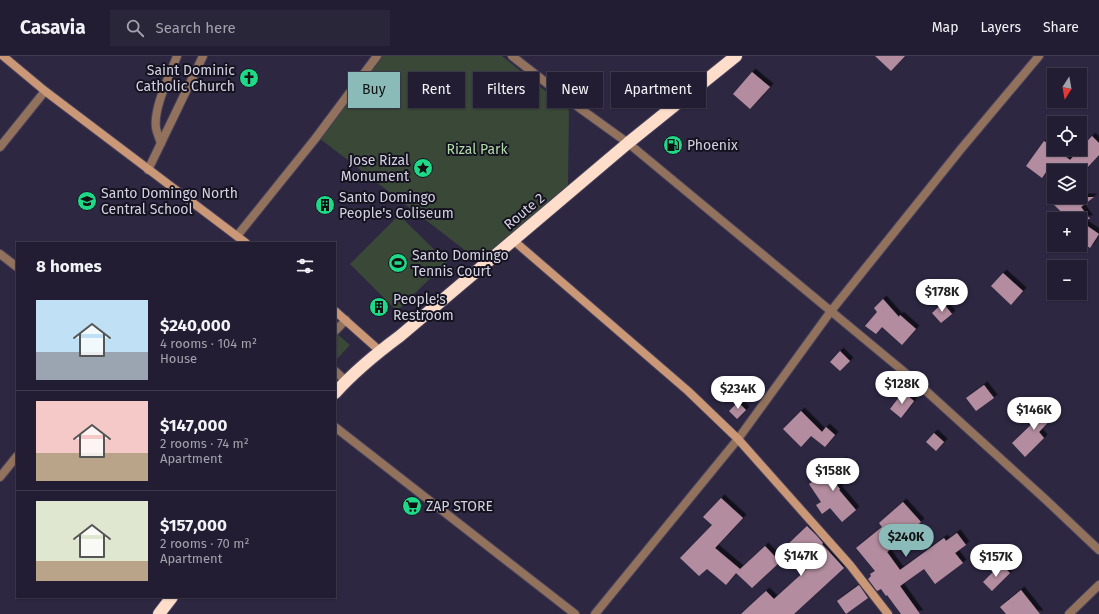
<!DOCTYPE html>
<meta charset="utf-8">
<style>
:root{--surface:#221d32;--page:#2a263a;--text:#f1f3f6;--muted:#a2a2ac;--line:#3f3b4d;--accent:#8bbbb9}
body{margin:0;font-family:"Fira Sans",sans-serif;background:var(--page);color:var(--text);height:100vh;display:flex;flex-direction:column;font-size:15px;white-space:nowrap}
*{box-sizing:border-box;margin:0}
p{font-size:13px;color:var(--muted)}
.icon{flex:none;width:22px;height:22px;fill:none;stroke:currentColor;stroke-width:2;stroke-linecap:round;stroke-linejoin:round}
.map{position:relative;flex:1;overflow:hidden}
.drawer{position:absolute;left:16px;top:186px;width:320px;height:356px;display:flex;flex-direction:column;background:var(--surface);border-radius:0px;box-shadow:0 1px 3px #0004,0 0 0 1px var(--line)}
.drawer>*{flex:none}
.banner{position:absolute;left:348px;top:16px;width:380px;height:36px;display:flex;gap:8px}
.needle{width:26px;rotate:191deg}
.controls{position:absolute;left:1047px;top:12px;display:grid;gap:8px}
.controls a{display:grid;place-items:center;width:40px;height:40px;border-radius:0px;background:var(--surface);box-shadow:0 1px 3px #0004,0 0 0 1px var(--line);font-size:20px}
.price{position:absolute;translate:-50% -34px;padding:0 9px;border-radius:14px;background:#fff;color:#222;font-size:13px;line-height:26px;filter:drop-shadow(0 1px 2px #0008)}
.price::after{content:'';position:absolute;left:50%;top:24px;width:12px;height:9px;margin-left:-6px;background:inherit;clip-path:polygon(0 0,100% 0,50% 100%)}
.price.selected{background:var(--accent);color:#111}
ul{padding:0;list-style:none}
li{display:flex;align-items:center;gap:12px;height:100px;padding:0 20px}
li+li{border-top:1px solid var(--line)}
li span{display:grid;place-items:center;flex:none;width:112px;height:80px;border-radius:0px;color:#555}
li>.icon{margin-inline-start:auto}
span .icon{width:48px;height:48px;fill:#fffc;stroke-width:1}
li b{font-size:17px}
h2{display:flex;justify-content:space-between;align-items:center;height:48px;padding:0 20px;font-size:17px}
.chip{padding:0 14px;border-radius:0px;background:var(--surface);box-shadow:0 1px 3px #0004,0 0 0 1px var(--line);font-size:14px;line-height:36px}
.chip.selected{background:var(--accent);color:#111}
header{display:flex;align-items:center;gap:24px;box-sizing:border-box;height:56px;padding:0 20px;background:var(--surface);border-bottom:1px solid var(--line)}
header strong{font-size:19px}
nav{display:flex;gap:22px;margin-inline-start:auto;font-size:14px}
.search{width:280px;height:36px;background:var(--page);display:flex;align-items:center;gap:10px;box-sizing:border-box;padding:0 14px;border-radius:0px;color:var(--muted);font-size:15px}
.map>svg:first-child{display:block}
</style>
<header>
<strong>Casavia</strong>
<div class="search"><svg class="icon" aria-label="search" viewBox="0 0 24 24"><circle cx="10" cy="10" r="6"/><path d="M15 15l6 6"/></svg>Search here</div>
<nav><a>Map</a><a>Layers</a><a>Share</a></nav>
</header>
<div class="map">
<svg width="1099" height="558" viewBox="0 0 1099 558">
<defs>
<filter id="shadow"><feDropShadow dx="3.5" dy="-3.5" stdDeviation="0" flood-color="#0009"/></filter>
</defs>
<rect width="100%" height="100%" fill="#2d2742"/>
<!-- green -->
<path fill="#394837" d="M 382,0 L 502,0 L 569,54 L 568,132 L 479,205 L 319,82 Z
M 399,159 L 447,206 L 397,255 L 350,208 Z
M 335,276 L 350,289 L 335,305 Z"/>
<!-- building -->
<path fill="#b38d9f" filter="url(#shadow)" d="M 875,0 L 905,0 L 891,15 Z
M 752,16 L 770,31 L 750,53 L 733,38 Z
M 1092,80 L 1099,87 L 1099,99 L 1085,114 L 1086,115 L 1054,115 L 1054,123 L 1046,116 L 1042,122 L 1026,110 L 1044,85 L 1054,92 L 1054,93 L 1056,93 L 1070,104 Z
M 1060,141 L 1094,141 L 1081,151 L 1090,163 L 1069,163 L 1053,148 Z
M 1080,165 L 1099,178 L 1090,192 L 1080,185 Z
M 1003,217 L 1023,235 L 1011,249 L 991,230 Z
M 883,243 L 899,261 L 900,259 L 916,273 L 902,289 L 882,271 L 876,278 L 865,270 L 877,256 L 874,252 Z
M 943,247 L 952,258 L 941,267 L 932,257 Z
M 840,295 L 850,305 L 840,315 L 830,306 Z
M 984,329 L 994,342 L 976,355 L 966,342 Z
M 903,336 L 914,345 L 901,362 L 890,353 Z
M 738,346 L 746,354 L 737,363 L 729,355 Z
M 1045,348 L 1056,358 L 1039,376 L 1044,382 L 1025,401 L 1012,387 L 1034,366 L 1031,363 Z
M 801,355 L 822,376 L 826,371 L 835,379 L 825,391 L 811,380 L 801,391 L 783,373 Z
M 934,377 L 944,386 L 936,395 L 926,386 Z
M 843,404 L 850,415 L 834,426 L 840,433 L 839,434 L 856,454 L 842,466 L 830,452 L 822,458 L 816,449 L 821,446 L 809,428 Z
M 721,442 L 743,462 L 715,492 L 740,513 L 737,516 L 765,490 L 780,506 L 752,532 L 736,517 L 726,529 L 707,513 L 699,520 L 680,502 L 712,469 L 703,461 Z
M 903,446 L 921,466 L 887,496 L 900,514 L 944,482 L 946,485 L 957,477 L 966,489 L 955,497 L 963,507 L 935,528 L 924,513 L 900,530 L 920,558 L 901,558 L 887,539 L 886,540 L 881,533 L 877,535 L 868,523 L 871,520 L 870,518 L 875,515 L 856,492 L 882,471 L 879,467 Z
M 807,470 L 816,479 L 823,487 L 822,488 L 844,512 L 794,558 L 741,558 L 766,535 L 774,543 L 807,513 L 785,491 Z
M 1001,508 L 1010,517 L 992,535 L 983,526 Z
M 859,529 L 868,542 L 846,558 L 837,545 Z
M 1021,534 L 1040,558 L 1006,558 L 1000,551 Z"/>
<g fill="none" stroke-linecap="round" stroke-linejoin="round">
<defs>
<path id="lane" d="M 161,87 C 159,82 157,77 156,72 C 153,52 170,19 177,0"/>
<path id="street" d="M 512,0 L 567,43 L 628,87 L 914,324 L 1045,443 L 1099,494
M 0,91 L 45,35
M 148,114 L 203,0
M 237,180 L 315,83 L 377,0
M 0,198 L 17,211
M 335,275 L 346,264
M 335,315 L 346,325
M 335,371 L 575,558
M 0,421 L 17,400
M 595,558 L 738,383 L 831,255 L 961,93 L 1039,0
M 1069,558 L 1099,529"/>
<path id="secondary" d="M 3,0 L 45,35 L 246,187
M 513,184 L 688,335 L 738,383 L 850,509 L 888,558
M 335,255 L 380,295"/>
<path id="highway" d="M 335,337 C 354,316 377,297 400,280 L 628,87 L 736,0
M 159,558 L 172,541"/>
</defs>
<!-- lane casing -->
<use href="#lane" stroke="#48425c" stroke-width="10"/>
<!-- street casing -->
<use href="#street" stroke="#48425c" stroke-width="10"/>
<!-- secondary casing -->
<use href="#secondary" stroke="#48425c" stroke-width="10"/>
<!-- highway casing -->
<use href="#highway" stroke="#48425c" stroke-width="14"/>
<!-- lane -->
<use href="#lane" stroke="#92725d" stroke-width="8"/>
<!-- street -->
<use href="#street" stroke="#92725d" stroke-width="8"/>
<!-- secondary -->
<use href="#secondary" stroke="#cb9877" stroke-width="8"/>
<!-- highway -->
<use href="#highway" stroke="#fedeca" stroke-width="12"/>
</g>
<!-- icons -->
<defs>
<symbol id="church-disc" viewBox="-11 -11 22 22"><circle r="9.5" fill="#1dd988" stroke="#15131f"/><path d="M-1.2-6h2.4v3.5h3.3v2.4h-3.3V6h-2.4V-.1h-3.3v-2.4h3.3Z" fill="#111"/></symbol>
<symbol id="fuel-disc" viewBox="-11 -11 22 22"><circle r="9.5" fill="#1dd988" stroke="#15131f"/><path d="M-5.5-6h7V0h2V4h1.3V-2.5L3-4.5l.8-.8L6-3V5H2.5V1h-1V6h-7ZM-4.2-4.7v3.2H.2V-4.7Z" fill="#111"/></symbol>
<symbol id="sight-disc" viewBox="-11 -11 22 22"><circle r="9.5" fill="#1dd988" stroke="#15131f"/><path d="M0-6L1.8-2.2L6-1.7L2.9 1.2L3.7 5.4L0 3.3L-3.7 5.4L-2.9 1.2L-6-1.7L-1.8-2.2Z" fill="#111"/></symbol>
<symbol id="school-disc" viewBox="-11 -11 22 22"><circle r="9.5" fill="#1dd988" stroke="#15131f"/><path d="M0-5L7-2L0 1L-7-2ZM-4 1L0 2.5L4 1V4Q0 6-4 4Z" fill="#111"/></symbol>
<symbol id="building-disc" viewBox="-11 -11 22 22"><circle r="9.5" fill="#1dd988" stroke="#15131f"/><path d="M-4-6H4V6H1V3H-1V6H-4ZM-2.5-4.3h1.7v1.8h-1.7ZM.8-4.3h1.7v1.8H.8ZM-2.5-1h1.7V.8h-1.7ZM.8-1h1.7V.8H.8Z" fill="#111"/></symbol>
<symbol id="stadium-disc" viewBox="-11 -11 22 22"><circle r="9.5" fill="#1dd988" stroke="#15131f"/><path d="M0-5a6.5 5 0 1 0 0 10a6.5 5 0 1 0 0-10ZM-3.5-1.8h7v3.6h-7Z" fill="#111"/></symbol>
<symbol id="supermarket-disc" viewBox="-11 -11 22 22"><circle r="9.5" fill="#1dd988" stroke="#15131f"/><path d="M-6-5.5h2.5l.6 2H6L4.5 2H-2.5L-4.4-4H-6ZM-1.5 3.2a1.3 1.3 0 1 0 .1 0ZM3 3.2a1.3 1.3 0 1 0 .1 0Z" fill="#111"/></symbol>
</defs>
<g fill-rule="evenodd">
<use href="#church-disc" x="238" y="11" width="22" height="22"/>
<use href="#fuel-disc" x="662" y="78" width="22" height="22"/>
<use href="#sight-disc" x="412" y="101" width="22" height="22"/>
<use href="#school-disc" x="76" y="134" width="22" height="22"/>
<use href="#building-disc" x="314" y="138" width="22" height="22"/>
<use href="#stadium-disc" x="387" y="196" width="22" height="22"/>
<use href="#building-disc" x="368" y="240" width="22" height="22"/>
<use href="#supermarket-disc" x="401" y="439" width="22" height="22"/>
</g>
<g text-anchor="middle" stroke-width="4" stroke-linejoin="round" paint-order="stroke">
<!-- poi labels -->
<g font-size="14" fill="#d4d1e3" stroke="#15131f" text-anchor="start">
<text x="235" y="19" text-anchor="end">Saint Dominic<tspan x="235" dy="16">Catholic Church</tspan></text>
<text x="687" y="94">Phoenix</text>
<text x="409" y="109" text-anchor="end">Jose Rizal<tspan x="409" dy="16">Monument</tspan></text>
<text x="101" y="142">Santo Domingo North<tspan x="101" dy="16">Central School</tspan></text>
<text x="339" y="146">Santo Domingo<tspan x="339" dy="16">People's Coliseum</tspan></text>
<text x="412" y="204">Santo Domingo<tspan x="412" dy="16">Tennis Court</tspan></text>
<text x="393" y="248">People's<tspan x="393" dy="16">Restroom</tspan></text>
<text x="426" y="455">ZAP STORE</text>
</g>
<!-- park labels -->
<g font-size="14" fill="#b0dba8" stroke="#15131f">
<text x="477" y="98">Rizal Park</text>
</g>
<!-- street labels -->
<g font-size="14" fill="#d4d1e3" stroke="#15131f">
<text transform="translate(524 155) rotate(-40)" y="5">Route 2</text>
</g>
</g>
</svg>
<div class="controls">
<a><svg class="needle" viewBox="-14 -14 28 28"><path d="M0-13l5 13h-10z" fill="#e53935"/><path d="M0 13l5-13h-10z" fill="#a2a2ac"/></svg></a>
<a><svg class="icon" aria-label="locate" viewBox="0 0 24 24"><circle cx="12" cy="12" r="6"/><path d="M12 2v4M12 18v4M2 12h4M18 12h4"/></svg></a>
<a><svg class="icon" aria-label="layers" viewBox="0 0 24 24"><path d="M12 4l9 5-9 5-9-5zM3 14l9 5 9-5"/></svg></a>
<a>+</a>
<a>−</a>
</div>
<b class="price" style="left:942px;top:257px">$178K</b>
<b class="price" style="left:902px;top:349px">$128K</b>
<b class="price" style="left:738px;top:354px">$234K</b>
<b class="price" style="left:1034px;top:375px">$146K</b>
<b class="price" style="left:833px;top:436px">$158K</b>
<b class="price selected" style="left:906px;top:502px">$240K</b>
<b class="price" style="left:801px;top:521px">$147K</b>
<b class="price" style="left:996px;top:522px">$157K</b>
<div class="banner">
<a class="chip selected">Buy</a>
<a class="chip">Rent</a>
<a class="chip">Filters</a>
<a class="chip">New</a>
<a class="chip">Apartment</a>
</div>
<section class="drawer">
<h2>8 homes<svg class="icon" aria-label="filters" viewBox="0 0 24 24"><path d="M4 7h16M4 17h16"/><circle cx="9" cy="7" r="2"/><circle cx="15" cy="17" r="2"/></svg></h2>
<ul>
<li><span style="background:linear-gradient(#bfe0f5 65%,#9aa5b1 0)"><svg class="icon" aria-label="home" viewBox="0 0 24 24"><path d="M3 11l9-7 9 7M6 9v11h12V9"/></svg></span><div><b>$240,000</b><p>4 rooms · 104 m²</p><p>House</p></div></li>
<li><span style="background:linear-gradient(#f6c9c9 65%,#b9a48a 0)"><svg class="icon" aria-label="home" viewBox="0 0 24 24"><path d="M3 11l9-7 9 7M6 9v11h12V9"/></svg></span><div><b>$147,000</b><p>2 rooms · 74 m²</p><p>Apartment</p></div></li>
<li><span style="background:linear-gradient(#dfe7d0 75%,#b9a48a 0)"><svg class="icon" aria-label="home" viewBox="0 0 24 24"><path d="M3 11l9-7 9 7M6 9v11h12V9"/></svg></span><div><b>$157,000</b><p>2 rooms · 70 m²</p><p>Apartment</p></div></li>
</ul>
</section>
</div>
